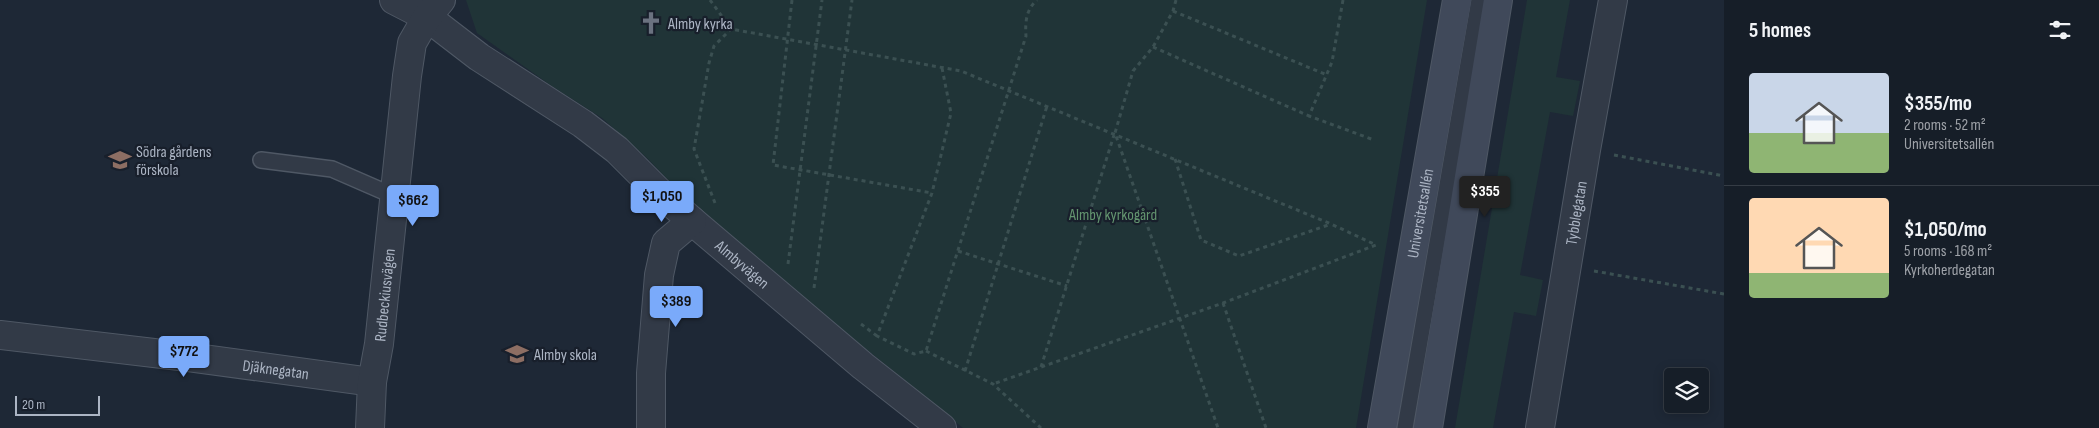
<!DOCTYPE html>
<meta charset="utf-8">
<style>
:root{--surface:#161e28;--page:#232b34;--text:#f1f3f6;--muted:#9ea2a8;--line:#353c45;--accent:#7aaafa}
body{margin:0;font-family:"Sofia Sans Condensed",sans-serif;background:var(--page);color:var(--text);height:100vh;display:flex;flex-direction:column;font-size:19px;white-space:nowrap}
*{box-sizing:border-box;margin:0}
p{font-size:16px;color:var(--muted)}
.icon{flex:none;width:28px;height:28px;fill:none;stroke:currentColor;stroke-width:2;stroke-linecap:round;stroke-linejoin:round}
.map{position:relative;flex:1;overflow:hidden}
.sheet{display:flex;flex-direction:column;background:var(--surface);width:375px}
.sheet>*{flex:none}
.buttons{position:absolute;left:1664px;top:368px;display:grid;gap:10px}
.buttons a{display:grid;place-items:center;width:45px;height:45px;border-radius:5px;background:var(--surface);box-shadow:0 2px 12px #0003,0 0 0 1px var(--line);font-size:25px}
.scale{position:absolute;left:15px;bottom:12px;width:85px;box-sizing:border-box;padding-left:5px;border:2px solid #acb5c4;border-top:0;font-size:14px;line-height:18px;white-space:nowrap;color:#acb5c4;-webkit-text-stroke:4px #181f2b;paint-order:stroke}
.price{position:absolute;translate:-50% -42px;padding:0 11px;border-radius:5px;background:var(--accent);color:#111;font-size:16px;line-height:32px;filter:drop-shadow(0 1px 2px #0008)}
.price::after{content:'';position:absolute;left:50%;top:30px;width:15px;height:11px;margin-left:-8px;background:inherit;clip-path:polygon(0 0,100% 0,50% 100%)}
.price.on{background:#222;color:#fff}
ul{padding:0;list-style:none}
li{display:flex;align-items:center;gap:15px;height:125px;padding:0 25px}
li+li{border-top:1px solid var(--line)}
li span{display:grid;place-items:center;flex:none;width:140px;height:100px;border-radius:5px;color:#555}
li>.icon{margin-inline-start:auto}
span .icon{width:60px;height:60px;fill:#fffc;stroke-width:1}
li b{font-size:21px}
h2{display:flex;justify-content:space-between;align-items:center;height:60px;padding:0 25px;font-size:21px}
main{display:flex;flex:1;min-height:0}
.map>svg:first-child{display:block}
</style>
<main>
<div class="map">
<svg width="1724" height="428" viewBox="0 0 1724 428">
<rect width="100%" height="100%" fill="#1e2836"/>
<!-- green -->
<path fill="#203437" d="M 466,0 L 1427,0 L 1356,428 L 963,428 L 871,353 L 743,255 L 710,224 L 647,158 L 602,118 L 553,87 L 477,33 Z
M 1527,0 L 1570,0 L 1556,77 L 1580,81 L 1573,116 L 1550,112 L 1520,275 L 1543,280 L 1536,316 L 1514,312 L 1493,428 L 1455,428 Z"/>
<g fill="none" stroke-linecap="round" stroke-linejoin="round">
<defs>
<path id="service" d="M 261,160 L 332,169 L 394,196
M 1405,428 L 1479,0"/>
<g id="minor">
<path id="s1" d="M 394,0 L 427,17 L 479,57 L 583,124 L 617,150 L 658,191 L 692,221 L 863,366 L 942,428"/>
<path id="s2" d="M 0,335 L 188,357 L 372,382"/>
<path id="s3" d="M 370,428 L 372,382 L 379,344 L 407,76 L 412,43 L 427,17 L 441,0"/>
<path d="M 651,428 L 651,373 L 659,275 L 666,243 L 692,221"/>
<path id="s4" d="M 1540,428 L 1586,150 L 1613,0"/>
</g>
<g id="secondary">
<path id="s5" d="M 1382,428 L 1457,0"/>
<path d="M 1428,428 L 1498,0"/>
</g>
</defs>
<!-- service casing -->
<use href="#service" stroke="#4f5865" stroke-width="18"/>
<!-- minor casing -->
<use href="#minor" stroke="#4f5865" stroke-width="30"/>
<!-- secondary casing -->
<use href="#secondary" stroke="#4f5865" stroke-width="30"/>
<!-- path -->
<path stroke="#3b5052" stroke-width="3" stroke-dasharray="4 4" stroke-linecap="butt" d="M 710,0 L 731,29 L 961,71 L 1331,224 L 1376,245 L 1223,303 L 993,384
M 792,0 L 773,165 L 932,193
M 1176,0 L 1173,11 L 1153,47 L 1133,71 L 1115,133 L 1218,428
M 1343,0 L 1332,62 L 1309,116 L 1374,140
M 1173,11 L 1327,75
M 1153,47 L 1309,116
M 942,68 L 951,113 L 932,193 L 877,336 L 914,354 L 926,351 L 1026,36 C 1025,23 1026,9 1037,0
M 1614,155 L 1724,176
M 1175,159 L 1201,240 L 1239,256 L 1331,224
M 715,203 L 694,149 L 709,63 L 714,46 L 731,29
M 958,251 L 1067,286
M 788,264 L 822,0
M 1594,271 L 1724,294
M 814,288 L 852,0
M 1223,303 L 1266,428
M 861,324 L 877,336 L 876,337
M 926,351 L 993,384 L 1041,428
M 1041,367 L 1114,135
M 965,371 L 1047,106"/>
<!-- service -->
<use href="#service" stroke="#323a47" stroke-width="15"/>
<!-- minor -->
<use href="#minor" stroke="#323a47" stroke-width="28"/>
<!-- secondary -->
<use href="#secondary" stroke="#40495a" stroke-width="28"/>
</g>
<!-- icons -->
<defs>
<symbol id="church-bare" viewBox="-9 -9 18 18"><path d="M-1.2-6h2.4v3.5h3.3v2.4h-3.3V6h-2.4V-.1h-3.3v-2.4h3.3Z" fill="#6b7280" stroke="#181f2b" stroke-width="2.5" paint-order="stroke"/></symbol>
<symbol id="school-bare" viewBox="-9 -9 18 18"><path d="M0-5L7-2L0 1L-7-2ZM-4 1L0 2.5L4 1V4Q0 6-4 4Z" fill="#8d6e63" stroke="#181f2b" stroke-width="2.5" paint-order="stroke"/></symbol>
</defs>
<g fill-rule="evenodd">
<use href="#church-bare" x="635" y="7" width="32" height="32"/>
<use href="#school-bare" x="104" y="144" width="32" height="32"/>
<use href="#school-bare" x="501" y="338" width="32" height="32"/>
</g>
<g text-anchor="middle" stroke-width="4.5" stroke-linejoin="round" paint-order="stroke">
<!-- poi labels -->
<g font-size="16" fill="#acb5c4" stroke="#181f2b" text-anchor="start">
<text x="668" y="29">Almby kyrka</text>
<text x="136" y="157">Södra gårdens<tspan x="136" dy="18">förskola</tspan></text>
<text x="534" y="360">Almby skola</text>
</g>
<!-- park labels -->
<g font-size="16" fill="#63946f" stroke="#181f2b">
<text x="1113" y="220">Almby kyrkogård</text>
</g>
<!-- street labels -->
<g font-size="16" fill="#acb5c4" stroke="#181f2b">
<text dy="6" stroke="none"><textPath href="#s5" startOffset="218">Universitetsallén</textPath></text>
<text dy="6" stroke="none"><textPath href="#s4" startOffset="218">Tybblegatan</textPath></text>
<text dy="6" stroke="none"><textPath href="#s1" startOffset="439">Almbyvägen</textPath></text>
<text dy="6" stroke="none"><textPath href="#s3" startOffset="134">Rudbeckiusvägen</textPath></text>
<text dy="6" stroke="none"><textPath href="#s2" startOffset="278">Djäknegatan</textPath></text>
</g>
</g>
</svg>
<div class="buttons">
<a><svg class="icon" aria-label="layers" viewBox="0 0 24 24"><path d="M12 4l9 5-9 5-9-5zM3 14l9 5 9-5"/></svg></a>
</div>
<div class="scale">20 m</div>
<b class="price on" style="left:1485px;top:218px">$355</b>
<b class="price" style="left:662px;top:223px">$1,050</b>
<b class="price" style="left:413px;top:227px">$662</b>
<b class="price" style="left:676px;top:328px">$389</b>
<b class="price" style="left:184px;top:378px">$772</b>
</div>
<section class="sheet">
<h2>5 homes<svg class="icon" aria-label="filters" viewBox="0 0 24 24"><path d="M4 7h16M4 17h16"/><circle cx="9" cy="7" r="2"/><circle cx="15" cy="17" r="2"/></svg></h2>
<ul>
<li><span style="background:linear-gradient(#c9d6e8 60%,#8fb573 0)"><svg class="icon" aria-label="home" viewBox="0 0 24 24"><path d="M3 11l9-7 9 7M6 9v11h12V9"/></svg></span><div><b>$355/mo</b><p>2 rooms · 52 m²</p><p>Universitetsallén</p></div></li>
<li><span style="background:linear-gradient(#ffd9b3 75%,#8fb573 0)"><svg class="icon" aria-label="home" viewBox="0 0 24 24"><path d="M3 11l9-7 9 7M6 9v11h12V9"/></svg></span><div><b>$1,050/mo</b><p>5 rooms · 168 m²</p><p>Kyrkoherdegatan</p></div></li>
</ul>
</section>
</main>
